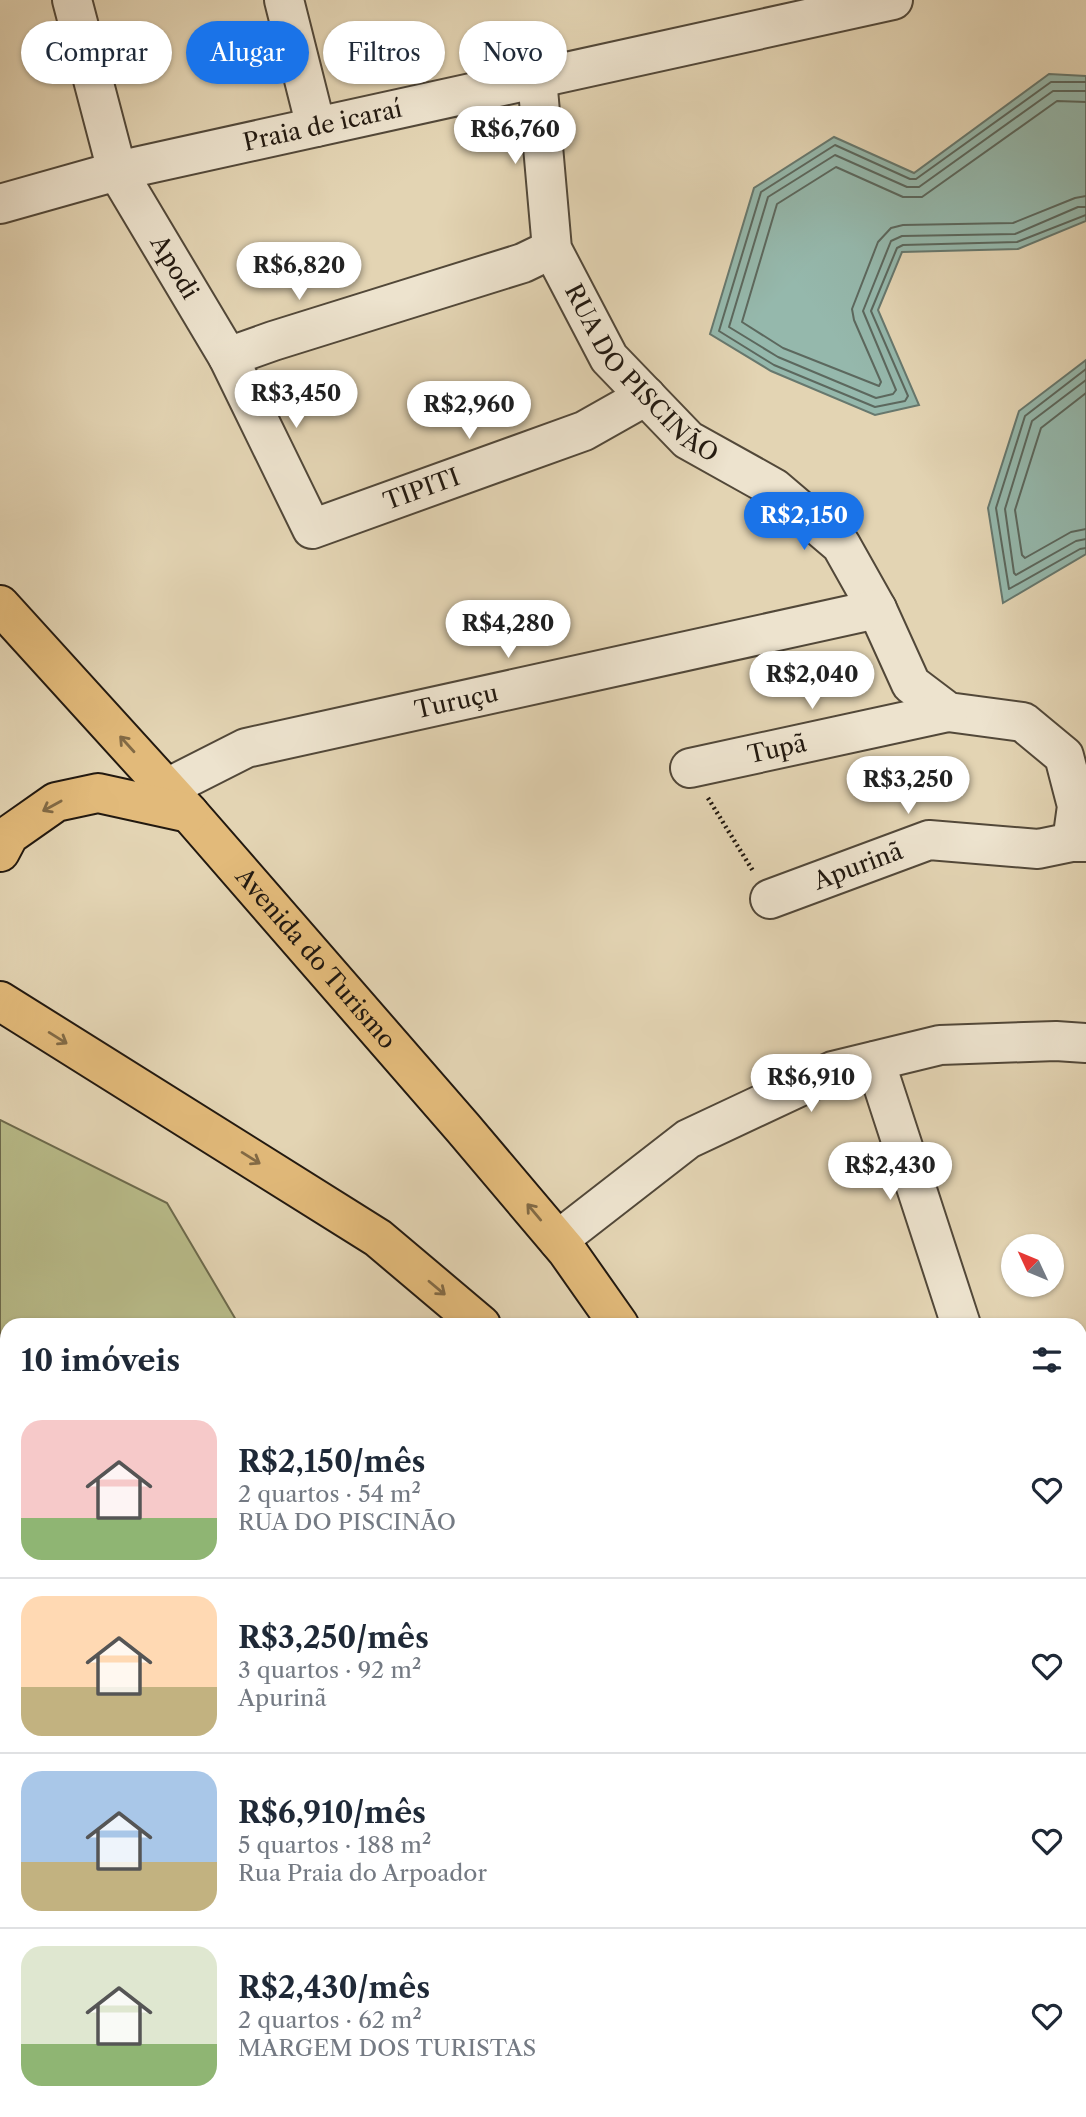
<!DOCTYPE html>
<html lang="pt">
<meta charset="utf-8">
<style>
:root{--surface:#fff;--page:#f2f2f3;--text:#1f2937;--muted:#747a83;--line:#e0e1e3;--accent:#1a73e8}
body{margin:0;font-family:"Libre Caslon Text",serif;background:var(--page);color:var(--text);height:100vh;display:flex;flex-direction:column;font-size:26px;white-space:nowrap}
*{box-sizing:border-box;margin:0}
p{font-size:23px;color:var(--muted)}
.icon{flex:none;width:38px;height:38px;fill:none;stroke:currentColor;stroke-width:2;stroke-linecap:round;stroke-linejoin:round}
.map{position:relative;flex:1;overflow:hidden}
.panel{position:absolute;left:0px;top:1318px;width:1087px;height:800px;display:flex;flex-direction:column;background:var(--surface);border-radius:21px 21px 0 0;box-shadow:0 2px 5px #0004}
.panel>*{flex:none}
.banner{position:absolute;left:21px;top:21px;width:700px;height:63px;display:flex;gap:14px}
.needle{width:46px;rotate:314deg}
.tools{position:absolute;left:1001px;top:1234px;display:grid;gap:14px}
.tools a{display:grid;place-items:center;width:63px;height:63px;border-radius:50%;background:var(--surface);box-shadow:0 2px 5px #0004;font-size:35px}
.price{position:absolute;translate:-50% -60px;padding:0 16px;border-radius:24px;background:#fff;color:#222;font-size:23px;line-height:46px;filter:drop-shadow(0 2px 4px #0008)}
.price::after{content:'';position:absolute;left:50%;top:42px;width:21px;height:16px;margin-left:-10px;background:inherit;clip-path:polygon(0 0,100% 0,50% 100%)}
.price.on{background:var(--accent);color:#fff}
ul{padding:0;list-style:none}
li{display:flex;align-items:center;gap:21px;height:175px;padding:0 21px}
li+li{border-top:2px solid var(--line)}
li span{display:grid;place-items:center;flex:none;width:196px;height:140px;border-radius:21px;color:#555}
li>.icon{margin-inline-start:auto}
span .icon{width:84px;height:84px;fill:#fffc;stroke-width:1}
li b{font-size:30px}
h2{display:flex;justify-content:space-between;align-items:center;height:84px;padding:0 21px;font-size:30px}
.chip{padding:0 24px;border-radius:32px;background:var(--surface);box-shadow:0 2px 5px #0004;font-size:24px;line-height:63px}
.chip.on{background:var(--accent);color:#fff}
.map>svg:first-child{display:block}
</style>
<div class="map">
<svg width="1086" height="2117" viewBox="0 0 1086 2117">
<rect width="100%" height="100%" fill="#e3d4b3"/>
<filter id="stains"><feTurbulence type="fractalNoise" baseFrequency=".00286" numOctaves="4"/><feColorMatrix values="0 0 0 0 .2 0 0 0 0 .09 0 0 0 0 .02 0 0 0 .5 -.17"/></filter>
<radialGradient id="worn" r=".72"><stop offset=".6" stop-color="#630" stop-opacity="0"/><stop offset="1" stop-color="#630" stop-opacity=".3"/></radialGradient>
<!-- green -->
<path fill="#b8bb89" stroke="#6d6a4c" stroke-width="2" d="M 0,1120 L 167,1203 L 239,1325 L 7,1325 L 7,2110 L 707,2110 L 711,2117 L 0,2117 Z"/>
<!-- water -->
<path fill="#95b8ac" stroke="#67786e" stroke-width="2" d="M 1049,74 L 1086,76 L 1086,221 L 1018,249 L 902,252 L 878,310 L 919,405 L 875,415 L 771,371 L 710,334 L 754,188 L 834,137 L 914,173 Z
M 1086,360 L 1086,554 L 1003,603 L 988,508 L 1019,411 Z"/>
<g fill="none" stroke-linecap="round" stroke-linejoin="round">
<!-- shore -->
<path stroke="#5c685e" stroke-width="2" d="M 1086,82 L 1051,82 L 916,179 L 910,179 L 835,145 L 761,192 L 719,331 L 774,365 L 875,407 L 905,401 L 908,396 L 871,311 L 897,248 L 903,245 L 1017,242 L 1086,215
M 1086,91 L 1053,91 L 919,187 L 907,187 L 835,155 L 768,197 L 729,327 L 778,357 L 876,398 L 893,394 L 896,390 L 863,311 L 891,241 L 902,236 L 1015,234 L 1078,207 L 1086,207
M 1086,102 L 1057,101 L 922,197 L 903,197 L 836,167 L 777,204 L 742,322 L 783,348 L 879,386 L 881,382 L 854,320 L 852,309 L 878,242 L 891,228 L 903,225 L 1013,223 L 1075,198 L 1086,196
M 1086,369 L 1025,416 L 996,508 L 1009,589 L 1080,549 L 1086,548
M 1086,380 L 1032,421 L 1005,509 L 1014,573 L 1016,575 L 1076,541 L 1086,539
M 1086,393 L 1041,428 L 1015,510 L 1022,555 L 1025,558 L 1071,532 L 1086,529"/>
<!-- stream -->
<path stroke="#67786e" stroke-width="10" d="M 1080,1760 L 1086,1759
M 123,2117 L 139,2110"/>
<defs>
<g id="minor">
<path id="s1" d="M 72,0 L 117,171 L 228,357 L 273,341 L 523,263 L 552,249"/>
<path d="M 284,0 L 316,127"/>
<path id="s2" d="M 537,78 L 552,249 L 609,358 L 688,440 L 774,488 L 841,545 L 877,609 L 911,684 L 948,712 L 1023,722 L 1064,756 L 1077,806 L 1072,842"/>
<path id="s3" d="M 0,204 L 117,171 L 893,0"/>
<path id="s4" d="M 228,357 L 312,529 L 584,431 L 646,396"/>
<path id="s5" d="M 690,768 L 948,712"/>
<path id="s6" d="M 167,788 L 246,748 L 877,609"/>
<path id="s7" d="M 770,899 L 929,840 L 1038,849 L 1072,842 L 1086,842"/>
<path d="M 875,1061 L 961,1325"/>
<path d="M 558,1240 L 688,1139 L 833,1071 L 940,1045 L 1056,1041 L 1086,1043"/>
<path d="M 1080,1418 L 1086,1415"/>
<path d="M 1080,1627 L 1086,1625"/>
</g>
<g id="highway">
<path id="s8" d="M 0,605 L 189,813 L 463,1128 L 567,1251 L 619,1325"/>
<path d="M 0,852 L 9,835 L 56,802 L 98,793 L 189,813"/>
<path d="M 0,1001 L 378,1238 L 481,1325"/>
<path d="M 877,2110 L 878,2117"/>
<path d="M 1000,2110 L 1001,2117"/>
</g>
</defs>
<!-- minor casing -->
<use href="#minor" stroke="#524839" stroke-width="42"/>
<!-- highway casing -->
<use href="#highway" stroke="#221910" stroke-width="42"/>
<!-- path -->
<path stroke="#221910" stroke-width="4.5" stroke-dasharray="2 3.5" stroke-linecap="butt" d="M 708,798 L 753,871"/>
<!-- minor -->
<use href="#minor" stroke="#ede3ce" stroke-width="38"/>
<!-- highway -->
<use href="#highway" stroke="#e2ba7a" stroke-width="38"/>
</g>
<!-- one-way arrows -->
<defs><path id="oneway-shaft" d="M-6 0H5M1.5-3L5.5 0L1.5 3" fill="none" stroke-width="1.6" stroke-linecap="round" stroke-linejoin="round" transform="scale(1.75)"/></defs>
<g stroke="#826a45">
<use href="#oneway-shaft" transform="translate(127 744) rotate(-132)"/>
<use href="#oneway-shaft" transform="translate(52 806) rotate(151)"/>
<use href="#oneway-shaft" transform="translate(58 1038) rotate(32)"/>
<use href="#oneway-shaft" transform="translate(251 1158) rotate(32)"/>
<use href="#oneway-shaft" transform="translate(534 1212) rotate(-130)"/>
<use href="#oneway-shaft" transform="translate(437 1288) rotate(40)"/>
</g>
<g text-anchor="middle" stroke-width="5" stroke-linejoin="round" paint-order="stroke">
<!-- street labels -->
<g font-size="24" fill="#221910" stroke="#ede3ce">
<text dy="8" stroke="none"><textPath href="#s3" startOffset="332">Praia de icaraí</textPath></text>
<text dy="8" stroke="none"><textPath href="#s1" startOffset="289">Apodi</textPath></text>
<text dy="8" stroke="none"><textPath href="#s2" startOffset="327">RUA DO PISCINÃO</textPath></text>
<text dy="8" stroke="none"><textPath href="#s4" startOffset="308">TIPITI</textPath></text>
<text dy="8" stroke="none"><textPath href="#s6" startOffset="304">Turuçu</textPath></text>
<text dy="8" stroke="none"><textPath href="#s5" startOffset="89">Tupã</textPath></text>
<text dy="8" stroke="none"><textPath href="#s7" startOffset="94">Apurinã</textPath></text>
<text dy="8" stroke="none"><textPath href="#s8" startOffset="474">Avenida do Turismo</textPath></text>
</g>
</g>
<rect width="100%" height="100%" filter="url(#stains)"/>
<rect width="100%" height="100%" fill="url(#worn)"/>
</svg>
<div class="tools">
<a><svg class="needle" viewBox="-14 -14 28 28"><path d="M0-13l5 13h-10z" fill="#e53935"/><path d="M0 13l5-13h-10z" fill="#747a83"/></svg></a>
</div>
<b class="price" style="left:515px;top:166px">R$6,760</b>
<b class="price" style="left:299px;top:302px">R$6,820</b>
<b class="price" style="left:296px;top:430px">R$3,450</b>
<b class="price" style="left:469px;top:441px">R$2,960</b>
<b class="price on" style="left:804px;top:552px">R$2,150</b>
<b class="price" style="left:508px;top:660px">R$4,280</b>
<b class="price" style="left:812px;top:711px">R$2,040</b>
<b class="price" style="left:908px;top:816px">R$3,250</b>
<b class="price" style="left:811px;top:1114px">R$6,910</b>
<b class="price" style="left:890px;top:1202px">R$2,430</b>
<div class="banner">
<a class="chip">Comprar</a>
<a class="chip on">Alugar</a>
<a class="chip">Filtros</a>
<a class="chip">Novo</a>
</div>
<section class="panel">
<h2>10 imóveis<svg class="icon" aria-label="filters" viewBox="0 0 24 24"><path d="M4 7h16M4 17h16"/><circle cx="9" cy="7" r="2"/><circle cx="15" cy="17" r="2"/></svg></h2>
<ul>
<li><span style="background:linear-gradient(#f6c9c9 70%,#8fb573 0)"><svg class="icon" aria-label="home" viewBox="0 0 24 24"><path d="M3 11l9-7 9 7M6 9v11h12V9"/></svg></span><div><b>R$2,150/mês</b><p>2 quartos · 54 m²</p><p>RUA DO PISCINÃO</p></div><svg class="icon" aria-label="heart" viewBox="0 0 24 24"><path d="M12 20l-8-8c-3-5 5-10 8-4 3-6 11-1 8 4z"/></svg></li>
<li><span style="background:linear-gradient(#ffd9b3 65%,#c2b280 0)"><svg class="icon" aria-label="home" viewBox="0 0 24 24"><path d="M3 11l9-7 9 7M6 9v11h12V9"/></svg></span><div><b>R$3,250/mês</b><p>3 quartos · 92 m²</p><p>Apurinã</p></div><svg class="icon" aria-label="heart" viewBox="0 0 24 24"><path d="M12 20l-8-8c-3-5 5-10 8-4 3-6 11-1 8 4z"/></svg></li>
<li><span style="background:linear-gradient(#a9c7e8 65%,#c2b280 0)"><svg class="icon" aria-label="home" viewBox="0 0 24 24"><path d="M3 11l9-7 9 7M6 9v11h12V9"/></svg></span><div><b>R$6,910/mês</b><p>5 quartos · 188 m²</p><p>Rua Praia do Arpoador</p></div><svg class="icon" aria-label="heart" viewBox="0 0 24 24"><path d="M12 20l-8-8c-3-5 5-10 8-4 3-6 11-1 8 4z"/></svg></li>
<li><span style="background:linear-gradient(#dfe7d0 70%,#8fb573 0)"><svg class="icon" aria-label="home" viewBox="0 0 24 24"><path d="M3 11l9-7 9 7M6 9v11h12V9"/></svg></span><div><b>R$2,430/mês</b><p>2 quartos · 62 m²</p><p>MARGEM DOS TURISTAS</p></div><svg class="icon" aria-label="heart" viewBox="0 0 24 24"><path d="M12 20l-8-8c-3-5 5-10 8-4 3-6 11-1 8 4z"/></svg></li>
</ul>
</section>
</div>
